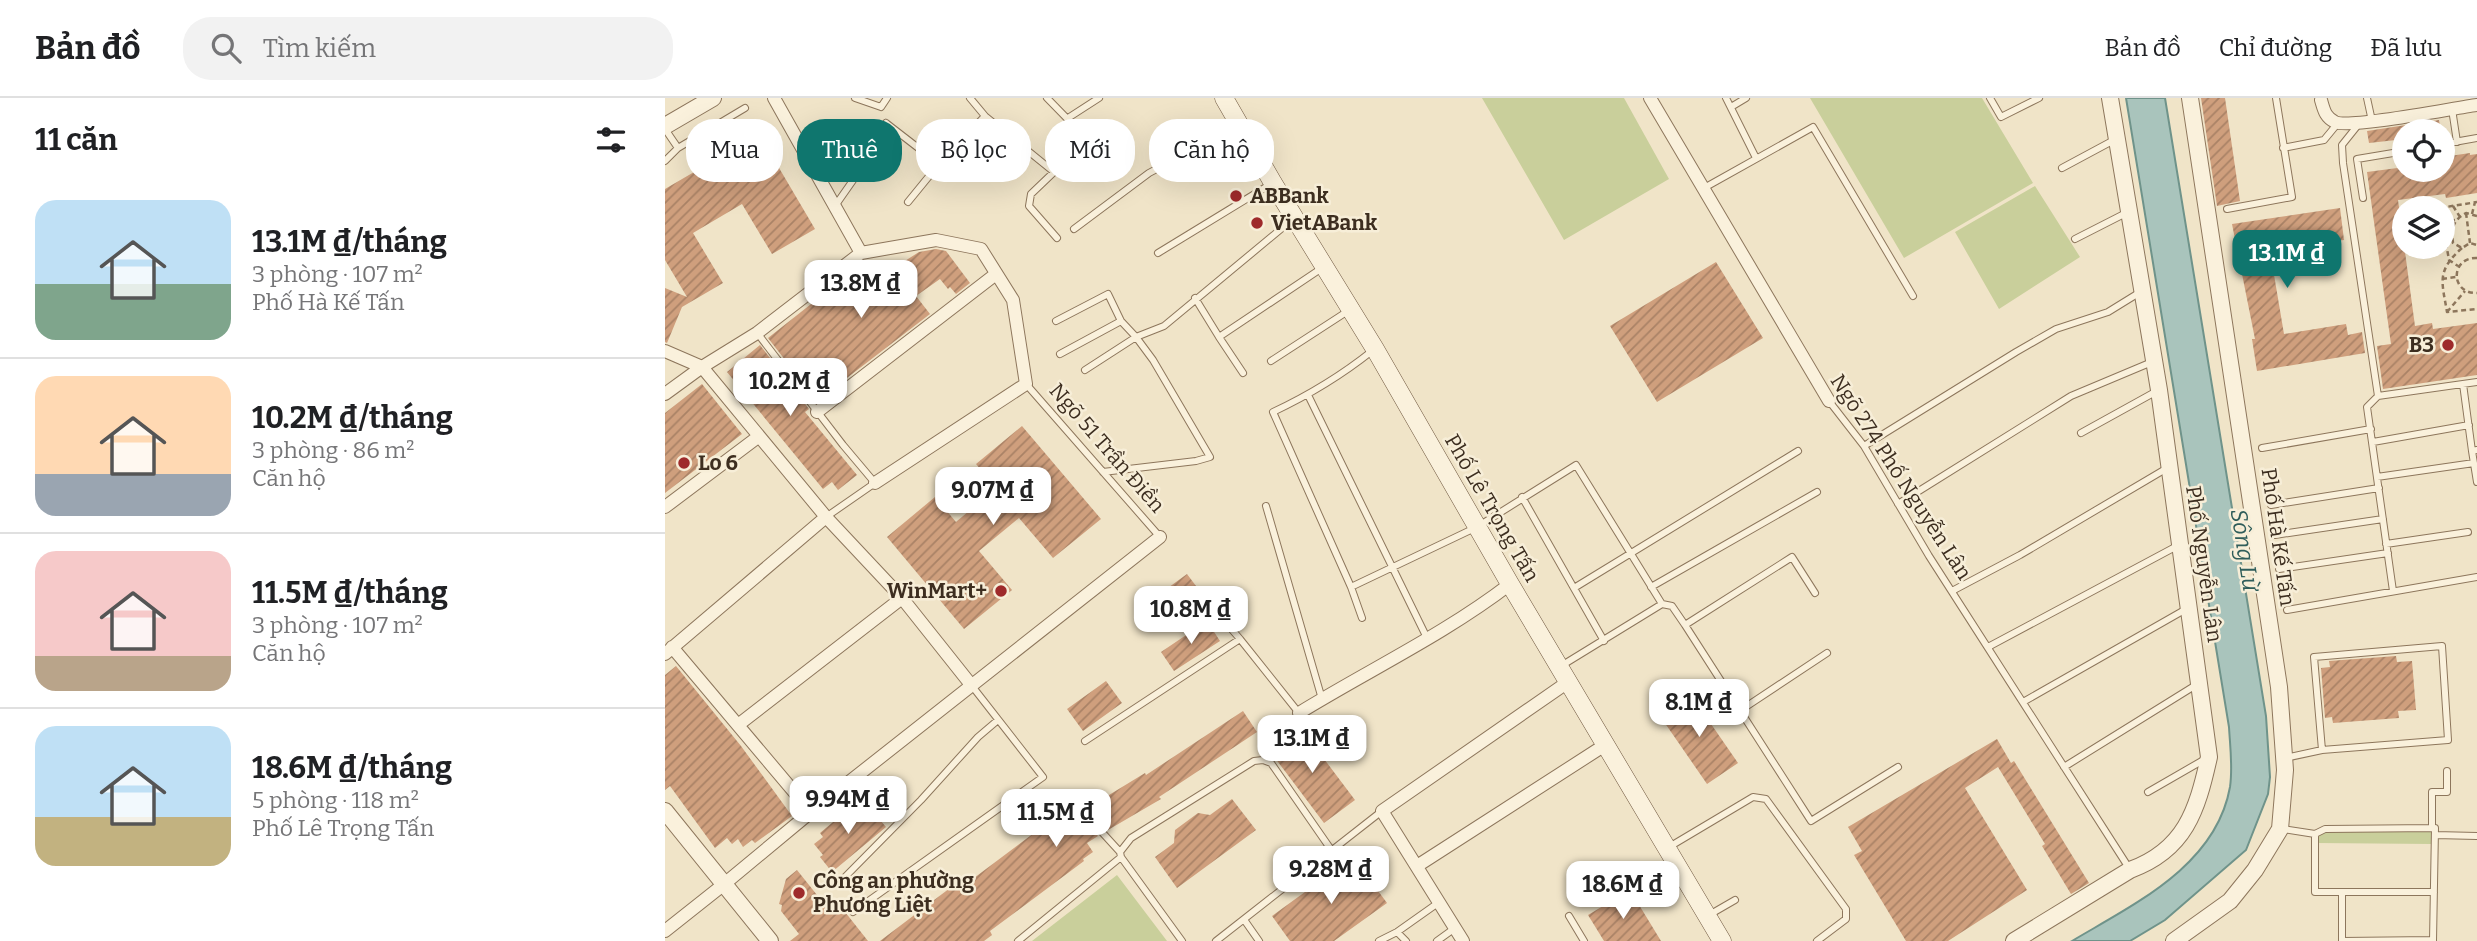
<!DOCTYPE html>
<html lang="vi">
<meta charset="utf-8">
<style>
:root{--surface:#fff;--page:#f2f2f2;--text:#202124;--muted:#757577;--line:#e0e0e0;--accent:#0f766e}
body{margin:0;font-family:Bitter,serif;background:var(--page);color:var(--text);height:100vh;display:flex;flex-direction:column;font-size:26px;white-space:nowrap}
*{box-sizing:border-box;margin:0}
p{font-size:23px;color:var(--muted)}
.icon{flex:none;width:38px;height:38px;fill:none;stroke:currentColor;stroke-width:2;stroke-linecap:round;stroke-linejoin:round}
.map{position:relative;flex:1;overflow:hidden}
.sheet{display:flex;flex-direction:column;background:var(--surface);width:665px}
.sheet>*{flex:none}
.guide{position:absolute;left:21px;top:21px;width:665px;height:63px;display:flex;gap:14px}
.tools{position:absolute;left:1727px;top:21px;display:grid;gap:14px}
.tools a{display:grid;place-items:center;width:63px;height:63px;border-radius:50%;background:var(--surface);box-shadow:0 7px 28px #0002;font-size:35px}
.price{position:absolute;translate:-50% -60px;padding:0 16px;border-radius:14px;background:#fff;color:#222;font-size:23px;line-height:46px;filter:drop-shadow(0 2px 4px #0008)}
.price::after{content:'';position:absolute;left:50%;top:42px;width:21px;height:16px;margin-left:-10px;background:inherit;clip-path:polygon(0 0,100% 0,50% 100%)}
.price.current{background:var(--accent);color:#fff}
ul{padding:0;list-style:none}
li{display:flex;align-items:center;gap:21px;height:175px;padding:0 35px}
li+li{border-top:2px solid var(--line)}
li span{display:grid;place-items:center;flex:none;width:196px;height:140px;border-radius:21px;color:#555}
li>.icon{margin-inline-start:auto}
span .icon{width:84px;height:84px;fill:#fffc;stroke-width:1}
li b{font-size:30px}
h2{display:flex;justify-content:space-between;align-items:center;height:84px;padding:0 35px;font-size:30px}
.tag{padding:0 24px;border-radius:28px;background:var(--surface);box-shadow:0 7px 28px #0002;font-size:24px;line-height:63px}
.tag.current{background:var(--accent);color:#fff}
header{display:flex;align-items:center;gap:42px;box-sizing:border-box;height:98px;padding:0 35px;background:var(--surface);border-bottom:2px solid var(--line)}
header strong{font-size:33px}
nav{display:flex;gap:38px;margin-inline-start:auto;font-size:24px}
.search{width:490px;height:63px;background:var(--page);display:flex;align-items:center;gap:18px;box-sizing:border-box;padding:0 24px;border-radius:28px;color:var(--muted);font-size:26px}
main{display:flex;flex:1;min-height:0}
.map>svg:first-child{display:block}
</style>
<header>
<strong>Bản đồ</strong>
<div class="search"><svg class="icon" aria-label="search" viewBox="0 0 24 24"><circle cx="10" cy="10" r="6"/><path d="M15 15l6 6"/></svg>Tìm kiếm</div>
<nav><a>Bản đồ</a><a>Chỉ đường</a><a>Đã lưu</a></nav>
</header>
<main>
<section class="sheet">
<h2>11 căn<svg class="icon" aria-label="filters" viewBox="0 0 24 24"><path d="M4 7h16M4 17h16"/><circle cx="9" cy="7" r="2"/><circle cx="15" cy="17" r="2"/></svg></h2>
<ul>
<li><span style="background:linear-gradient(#bfe0f5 60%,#7fa58c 0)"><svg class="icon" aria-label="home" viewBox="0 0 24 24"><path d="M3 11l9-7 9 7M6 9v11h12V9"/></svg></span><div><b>13.1M ₫/tháng</b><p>3 phòng · 107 m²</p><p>Phố Hà Kế Tấn</p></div></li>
<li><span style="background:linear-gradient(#ffd9b3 70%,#9aa5b1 0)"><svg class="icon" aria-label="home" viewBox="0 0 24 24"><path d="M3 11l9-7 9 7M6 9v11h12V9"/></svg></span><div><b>10.2M ₫/tháng</b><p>3 phòng · 86 m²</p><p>Căn hộ</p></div></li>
<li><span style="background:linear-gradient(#f6c9c9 75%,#b9a48a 0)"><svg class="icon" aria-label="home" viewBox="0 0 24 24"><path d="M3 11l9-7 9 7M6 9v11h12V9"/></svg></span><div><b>11.5M ₫/tháng</b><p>3 phòng · 107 m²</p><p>Căn hộ</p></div></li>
<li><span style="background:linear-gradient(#bfe0f5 65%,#c2b280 0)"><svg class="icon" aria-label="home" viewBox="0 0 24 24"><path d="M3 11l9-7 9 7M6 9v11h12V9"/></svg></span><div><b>18.6M ₫/tháng</b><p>5 phòng · 118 m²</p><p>Phố Lê Trọng Tấn</p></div></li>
</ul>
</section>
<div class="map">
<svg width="1812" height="843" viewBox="0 0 1812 843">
<defs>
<pattern id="building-hatch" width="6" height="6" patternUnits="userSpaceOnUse" patternTransform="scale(1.75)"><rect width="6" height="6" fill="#cf9f7d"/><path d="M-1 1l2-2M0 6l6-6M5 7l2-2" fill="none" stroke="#a98266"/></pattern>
</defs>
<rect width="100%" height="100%" fill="#f0e4c8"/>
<!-- park -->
<path fill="#c9cf9b" d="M 817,0 L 959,0 L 1004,81 L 899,142 Z
M 1145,0 L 1317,0 L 1368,85 L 1239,160 Z
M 1370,88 L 1415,159 L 1334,211 L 1290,134 Z
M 1767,732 L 1767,746 L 1651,745 L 1652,737 L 1659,733 Z
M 452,777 L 502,843 L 367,843 Z"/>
<!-- water -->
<path fill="#a9c4bc" stroke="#6f938a" stroke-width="2" d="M 1461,0 L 1500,0 L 1601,618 L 1605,679 L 1603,696 L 1581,752 L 1500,822 L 1465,843 L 1407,843 C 1469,806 1551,768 1565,689 C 1568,669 1565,648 1564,629 Z"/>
<!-- building -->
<path fill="url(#building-hatch)" d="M 1536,0 L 1560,0 L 1575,103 L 1552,108 Z
M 1774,22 L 1776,33 L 1740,33 L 1740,41 L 1704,45 L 1702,33 Z
M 94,36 L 150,131 L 107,156 L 77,106 L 28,135 L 58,185 L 17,209 L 2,245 L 0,244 L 0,190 L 22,199 L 0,162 L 0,91 Z
M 1805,55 L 1805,57 L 1812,56 L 1812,95 L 1781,100 L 1780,96 L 1733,102 L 1750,228 L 1767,225 L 1768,231 L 1812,225 L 1812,277 L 1718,291 L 1712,248 L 1726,246 L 1702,74 L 1740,69 L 1740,72 L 1778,72 L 1778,59 Z
M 1675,110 L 1679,142 L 1605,153 L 1619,236 L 1681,226 L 1683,237 L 1697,234 L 1700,255 L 1592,273 L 1587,241 L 1590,241 L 1567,126 Z
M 271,151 L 281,153 L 305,185 L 291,196 L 285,189 L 283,191 L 275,181 L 251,198 L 265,216 L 152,303 L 103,240 L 174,184 L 177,188 L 186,181 L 188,184 L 208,171 L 212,177 L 229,164 L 232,168 L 254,154 Z
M 1051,164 L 1098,240 L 992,304 L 945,228 Z
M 95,247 L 144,311 L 140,314 L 192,377 L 173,392 L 167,384 L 158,391 L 62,274 Z
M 37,286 L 77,336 L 0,395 L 0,315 Z
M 357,328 L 436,421 L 388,460 L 354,420 L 314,453 L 347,492 L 299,531 L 222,439 L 270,399 L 291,424 L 331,390 L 311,366 Z
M 522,476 L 534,492 L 486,527 L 474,511 Z
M 542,523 L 555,543 L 509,573 L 496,554 Z
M 1731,558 L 1732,564 L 1747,563 L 1751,612 L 1733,613 L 1734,620 L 1668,625 L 1667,619 L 1660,620 L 1656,570 L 1665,569 L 1664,563 Z
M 11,568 L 76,648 L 127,718 L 90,745 L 87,742 L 78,749 L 73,741 L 67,746 L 62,740 L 50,750 L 5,688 L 0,692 L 0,577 Z
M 441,583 L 457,605 L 418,633 L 402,611 Z
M 1026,597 L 1073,665 L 1042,686 L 995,618 Z
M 578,613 L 592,634 L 494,699 L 496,701 L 443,732 L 428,716 L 421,715 L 419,723 L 433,738 L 422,745 L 428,754 L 418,761 L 419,763 L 325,833 L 327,837 L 319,843 L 215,843 L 289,787 L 293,792 L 401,711 L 408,719 L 480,675 L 481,677 Z
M 635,629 L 690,702 L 659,725 L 604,652 Z
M 1332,641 L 1346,665 L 1349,663 L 1424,785 L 1406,796 L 1377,748 L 1380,746 L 1333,669 L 1300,690 L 1362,792 L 1283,843 L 1241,843 L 1189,757 L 1197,753 L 1183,729 Z
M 567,701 L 591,732 L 512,790 L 490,759 L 509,745 L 510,732 L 533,715 L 545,717 Z
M 196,707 L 206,719 L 210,716 L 221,729 L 167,774 L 155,759 L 158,757 L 149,746 L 158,739 L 155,735 L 187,708 L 190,712 Z
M 688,759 L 722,805 L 669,843 L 625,843 L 607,818 Z
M 132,772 L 160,807 L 169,800 L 203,843 L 125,843 L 134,836 L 116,813 L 117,807 L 114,806 L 121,781 Z
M 965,792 L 996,843 L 939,843 L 923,817 Z"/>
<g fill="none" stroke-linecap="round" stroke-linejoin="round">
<defs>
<path id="service" d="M 190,0 L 216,9
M 305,0 L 320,18 L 389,74 L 366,96 L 364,108 L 392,140
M 382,0 L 423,42
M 1061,0 L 1091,60
M 1325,0 L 1336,19 L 1374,0
M 1702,0 L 1707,23
M 216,9 L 222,0
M 1066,9 L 1081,0
M 1787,11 L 1792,44
M 403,20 L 434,0
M 221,25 L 274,66
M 1693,27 L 1677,47 L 1678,65 L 1713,298
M 0,31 L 13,50
M 1778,46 L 1812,40
M 1618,50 L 1659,42 L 1673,25
M 0,63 L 13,50 L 80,10
M 1397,70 L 1451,41
M 1039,90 L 1148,29 L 1248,198
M 1698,100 L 1692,61 L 1740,53
M 243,104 L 274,66 L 320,18
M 170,108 L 198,68 L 221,25
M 1562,111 L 1627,99 L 1611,0
M 409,131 L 484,75 L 573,28
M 1410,141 L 1463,114
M 493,155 L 606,86
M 530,200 L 554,239 L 657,170
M 391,223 L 443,196 L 456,223
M 93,236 L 178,347 L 210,385 L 161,419
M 554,239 L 578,275
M 395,256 L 456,223 L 471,239 L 420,272
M 606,263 L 683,213
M 361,286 L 495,439
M 1798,286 L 1807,353
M 643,297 L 762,540
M 1713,298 L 1702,309 L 1728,493
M 1713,298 L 1812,284
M 1164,303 L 1199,348 L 1264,458 L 1464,770
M 1416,335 L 1492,293
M 1708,344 L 1804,327
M 1199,348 L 1351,254 L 1391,231 L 1443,214 L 1477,193
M 1597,350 L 1706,331
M 1812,352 L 1807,353 L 1812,384
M 438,374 L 531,363 L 545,359 L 488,262 L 471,239 L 499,228 L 628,121
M 1712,379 L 1809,365
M 857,399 L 939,543
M 1233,406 L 1406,298 L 1487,264
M 1606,407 L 1714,390
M 601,408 L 657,601
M 1610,437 L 1718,421
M 1721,446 L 1803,434
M 1614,471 L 1723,455
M 686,489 L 812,429 L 911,367 L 997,506 L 896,568
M 986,489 L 1152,394
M 909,490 L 1133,353
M 1287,493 L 1355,457 L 1504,369
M 997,506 L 1007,508 L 1020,527 L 1146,723 L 1233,669
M 1622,512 L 1812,479
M 697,520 L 686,489 L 608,314 C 644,297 677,277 707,253
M 507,525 L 543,504 L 575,541
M 1020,527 L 1127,459 L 1150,495
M 1323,549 L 1514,447
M 1358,604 L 1523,510
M 1076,612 L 1162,555
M 420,643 L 575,541 L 634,615
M 1620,660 L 1657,652 L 1783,642 L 1777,548 L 1649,559 L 1657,652
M 1399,669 L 1531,587
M 1483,694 L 1542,660
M 424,720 L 455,754
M 1767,730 L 1767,694 L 1782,694 L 1782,673
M 1618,731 L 1650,736 L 1660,731 L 1770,730 L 1768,843
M 1650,736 L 1650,794 L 1769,794
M 1770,737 L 1812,738
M 1004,749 L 1088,699 L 1101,701 L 1181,811 L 1181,821 L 1152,843
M 456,759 L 517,843
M 178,781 L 256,702 L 313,639 L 333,622
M 188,814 L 378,679 L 307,588
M 1044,817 L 1070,802
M 904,818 L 919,843
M 580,823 L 594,843
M 732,834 L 741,843
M 353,843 L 456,759 L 455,754 L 466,740 L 589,663 L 598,662 L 606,665 L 667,753
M 551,843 L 717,713
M 714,843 L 732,834 L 773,805
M 772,843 L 790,830
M 1677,843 L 1768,842
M 1677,843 L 1677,794"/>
<path id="minor" d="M 109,0 L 196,155
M 985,0 L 1164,303
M 1656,2 C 1659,12 1660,19 1670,24 C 1685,31 1789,10 1812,7
M 0,253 L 37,269 L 161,419 L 237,500 L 307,588
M 0,296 L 37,269 L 92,235 L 196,155 L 271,142 L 316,151 L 348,202 L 361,286 L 210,385
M 152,314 L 331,176
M 0,409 L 93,339
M 7,549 L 146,714
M 0,556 L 161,419
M 634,615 C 704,572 780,536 845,486
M 73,627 L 237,500
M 752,768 L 940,647
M 0,833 L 58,787 L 146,714 L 495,439
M 798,843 L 717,713 L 903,584"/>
<path id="tertiary" d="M 0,28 L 48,0
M 0,713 L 105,843
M 1349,843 L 1465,772 C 1520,752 1532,713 1544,659 L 1494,292 L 1445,0
M 1509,843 L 1565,803 L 1590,772 L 1615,731 L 1620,672 L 1614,589 L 1525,0"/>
<path id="secondary" d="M 559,0 L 608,85 L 710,251 L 845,486 L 1057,843"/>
</defs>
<!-- service casing -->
<use href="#service" stroke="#8d765c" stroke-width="8"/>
<!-- minor casing -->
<use href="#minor" stroke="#8d765c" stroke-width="14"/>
<!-- tertiary casing -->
<use href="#tertiary" stroke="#8d765c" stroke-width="18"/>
<!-- secondary casing -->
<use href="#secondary" stroke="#6f573f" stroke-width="19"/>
<!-- path -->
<path stroke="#8d765c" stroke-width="2.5" stroke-dasharray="5 3.5" stroke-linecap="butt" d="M 1788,108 L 1795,119
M 1775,110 L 1812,104
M 1801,115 L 1805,145
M 1807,116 L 1810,104
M 1812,118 L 1801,115 C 1788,122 1786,130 1788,145 L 1797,150 L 1805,145 L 1812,147
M 1778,124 L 1790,122
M 1778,128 L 1784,162 L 1793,168
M 1797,150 C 1771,173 1777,184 1782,214 L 1812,211
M 1812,160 C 1785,159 1785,196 1812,195
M 1777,181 L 1791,179
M 1782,214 L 1800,193"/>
<!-- service -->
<use href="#service" stroke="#faf1dc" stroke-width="6"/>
<!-- minor -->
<use href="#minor" stroke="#faf1dc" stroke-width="12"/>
<!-- tertiary -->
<use href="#tertiary" stroke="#faf1dc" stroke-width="16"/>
<!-- secondary -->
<use href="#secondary" stroke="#faf1dc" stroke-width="18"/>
</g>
<!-- markers -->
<g fill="#9e2a2b" stroke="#f7eed8" stroke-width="2.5">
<circle cx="571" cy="98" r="7"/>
<circle cx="592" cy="125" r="7"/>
<circle cx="1783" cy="247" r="7"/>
<circle cx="19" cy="365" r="7"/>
<circle cx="336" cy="493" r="7"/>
<circle cx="134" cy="795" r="7"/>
</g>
<g text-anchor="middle" stroke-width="5" stroke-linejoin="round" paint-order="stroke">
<!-- poi labels -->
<g font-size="21" font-weight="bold" fill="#3d2e20" stroke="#f7eed8" text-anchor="start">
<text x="585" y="105">ABBank</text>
<text x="606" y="132">VietABank</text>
<text x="1769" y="254" text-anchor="end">B3</text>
<text x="33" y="372">Lo 6</text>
<text x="322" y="500" text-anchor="end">WinMart+</text>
<text x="148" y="790">Công an phường<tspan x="148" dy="24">Phương Liệt</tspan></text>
</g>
<!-- street labels -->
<g font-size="21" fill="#3d2e20" stroke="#f7eed8">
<text transform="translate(442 350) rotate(49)" y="7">Ngõ 51 Trần Điền</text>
<text transform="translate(1236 379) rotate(57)" y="7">Ngõ 274 Phố Nguyễn Lân</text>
<text transform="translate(827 410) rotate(60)" y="7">Phố Lê Trọng Tấn</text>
<text transform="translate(1613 439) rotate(82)" y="7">Phố Hà Kế Tấn</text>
<text transform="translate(1539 466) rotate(82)" y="7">Phố Nguyễn Lân</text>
</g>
<!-- water labels -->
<g font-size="23" font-style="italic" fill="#2f5d5a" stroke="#f7eed8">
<text transform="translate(1580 452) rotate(81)" y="8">Sông Lừ</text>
</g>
</g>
</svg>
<div class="tools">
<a><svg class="icon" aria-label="locate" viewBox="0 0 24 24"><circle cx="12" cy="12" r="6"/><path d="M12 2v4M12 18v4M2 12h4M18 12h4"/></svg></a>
<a><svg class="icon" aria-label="layers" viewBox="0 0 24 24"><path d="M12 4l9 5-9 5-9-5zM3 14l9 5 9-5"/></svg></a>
</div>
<b class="price current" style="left:1622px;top:192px">13.1M ₫</b>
<b class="price" style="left:196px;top:222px">13.8M ₫</b>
<b class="price" style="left:125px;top:320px">10.2M ₫</b>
<b class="price" style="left:328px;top:429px">9.07M ₫</b>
<b class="price" style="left:526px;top:548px">10.8M ₫</b>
<b class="price" style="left:1034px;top:641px">8.1M ₫</b>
<b class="price" style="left:647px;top:677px">13.1M ₫</b>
<b class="price" style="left:183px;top:738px">9.94M ₫</b>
<b class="price" style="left:391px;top:751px">11.5M ₫</b>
<b class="price" style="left:666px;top:808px">9.28M ₫</b>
<b class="price" style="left:958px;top:823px">18.6M ₫</b>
<div class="guide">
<a class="tag">Mua</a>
<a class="tag current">Thuê</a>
<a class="tag">Bộ lọc</a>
<a class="tag">Mới</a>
<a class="tag">Căn hộ</a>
</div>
</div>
</main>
